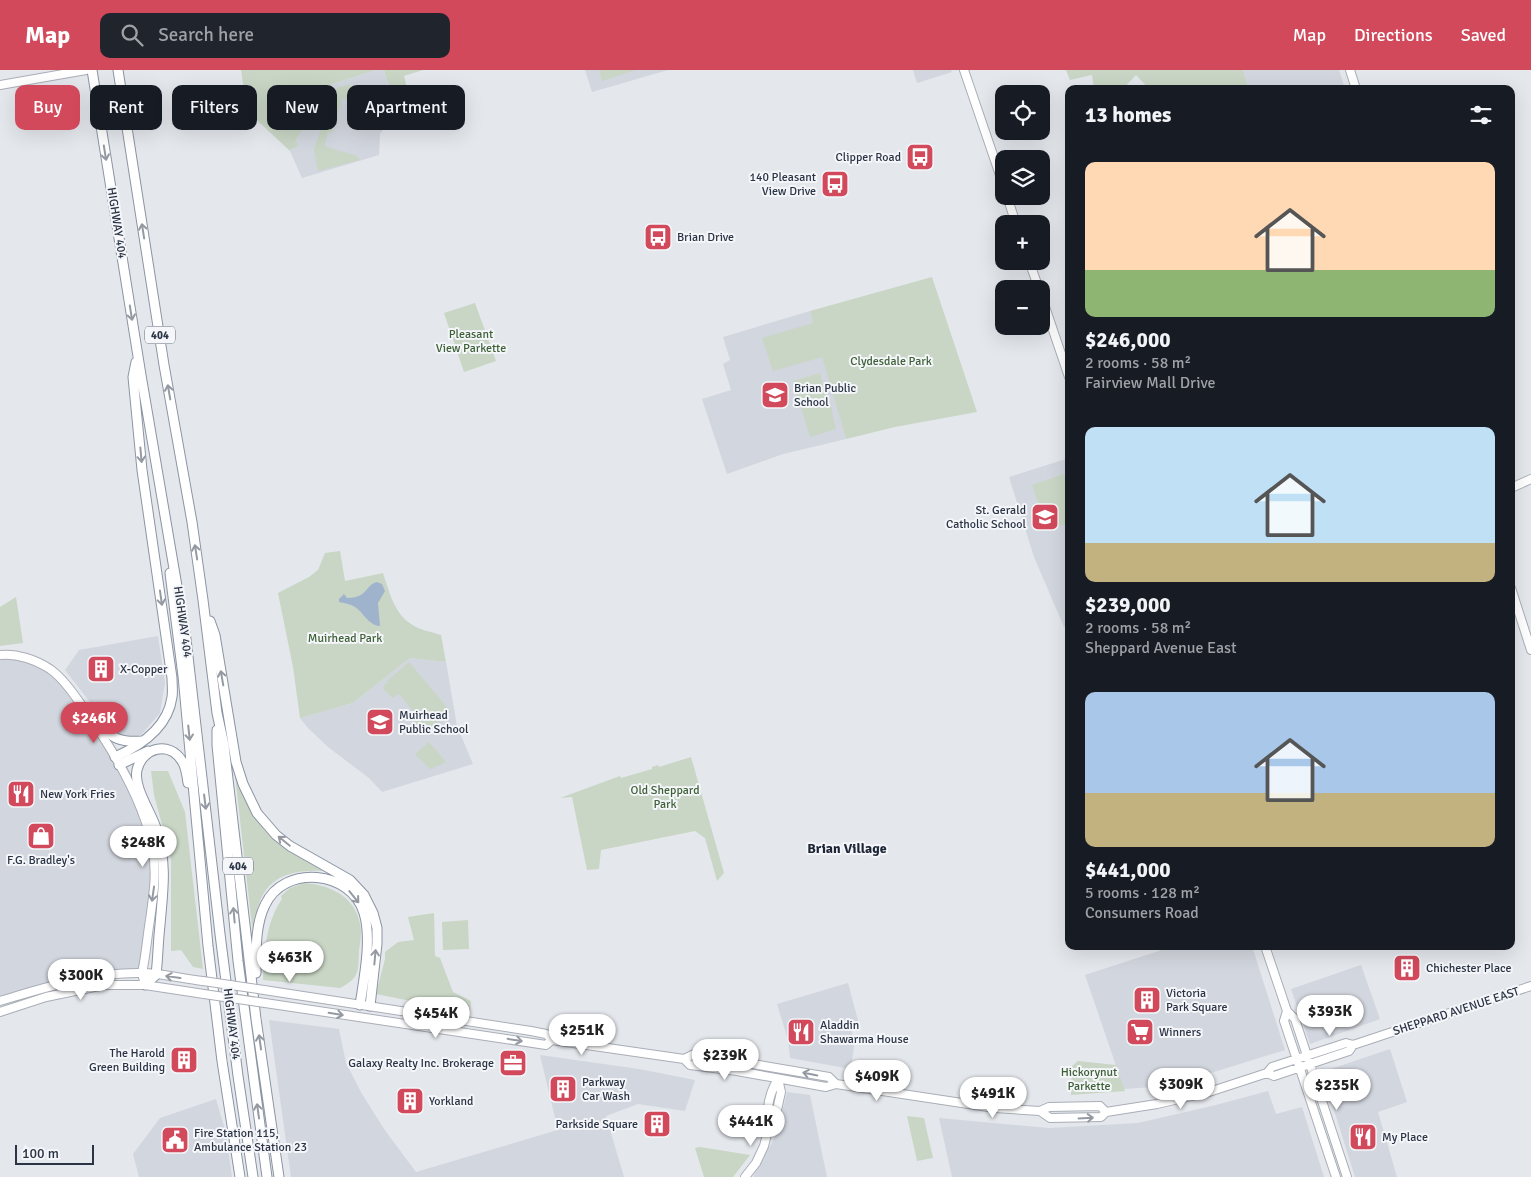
<!DOCTYPE html>
<meta charset="utf-8">
<style>
:root{--surface:#171b24;--page:#20242c;--text:#f1f3f6;--muted:#9ea1a6;--accent:#d1495b}
body{margin:0;font-family:Signika,sans-serif;background:var(--page);color:var(--text);height:100vh;display:flex;flex-direction:column;font-size:19px;white-space:nowrap}
*{box-sizing:border-box;margin:0}
p{font-size:16px;color:var(--muted)}
.icon{flex:none;width:28px;height:28px;fill:none;stroke:currentColor;stroke-width:2;stroke-linecap:round;stroke-linejoin:round}
.map{position:relative;flex:1;overflow:hidden}
.details{position:absolute;left:1065px;top:15px;width:450px;height:865px;display:flex;flex-direction:column;background:var(--surface);border-radius:10px;box-shadow:0 5px 20px #0002}
.details>*{flex:none}
.guide{position:absolute;left:15px;top:15px;width:475px;height:45px;display:flex;gap:10px}
.buttons{position:absolute;left:995px;top:15px;display:grid;gap:10px}
.buttons a{display:grid;place-items:center;width:55px;height:55px;border-radius:10px;background:var(--surface);box-shadow:0 5px 20px #0002;font-size:25px}
.scale{position:absolute;left:15px;bottom:12px;width:79px;box-sizing:border-box;padding-left:5px;border:2px solid #2b3445;border-top:0;font-size:14px;line-height:18px;white-space:nowrap;color:#2b3445;-webkit-text-stroke:4px #f4f6f9;paint-order:stroke}
.price{position:absolute;translate:-50% -42px;padding:0 11px;border-radius:18px;background:#fff;color:#222;font-size:16px;line-height:32px;filter:drop-shadow(0 1px 2px #0008)}
.price::after{content:'';position:absolute;left:50%;top:30px;width:15px;height:11px;margin-left:-8px;background:inherit;clip-path:polygon(0 0,100% 0,50% 100%)}
.price.current{background:var(--accent);color:#fff}
ul{padding:0;list-style:none}
li{display:grid;align-content:center;gap:10px;height:265px;padding:0 20px}
li span{display:grid;place-items:center;height:155px;border-radius:10px;color:#555}
li>.icon{margin-inline-start:auto}
span .icon{width:90px;height:90px;fill:#fffc;stroke-width:1}
li b{font-size:21px}
h2{display:flex;justify-content:space-between;align-items:center;height:60px;padding:0 20px;font-size:21px}
.pill{padding:0 18px;border-radius:10px;background:var(--surface);box-shadow:0 5px 20px #0002;font-size:18px;line-height:45px}
.pill.current{background:var(--accent);color:#fff}
header{display:flex;align-items:center;gap:30px;box-sizing:border-box;height:70px;padding:0 25px;background:var(--accent);color:#fff}
header strong{font-size:24px}
nav{display:flex;gap:28px;margin-inline-start:auto;font-size:18px}
.search{width:350px;height:45px;background:var(--page);display:flex;align-items:center;gap:12px;box-sizing:border-box;padding:0 18px;border-radius:10px;color:var(--muted);font-size:19px}
.map>svg:first-child{display:block}
</style>
<header>
<strong>Map</strong>
<div class="search"><svg class="icon" aria-label="search" viewBox="0 0 24 24"><circle cx="10" cy="10" r="6"/><path d="M15 15l6 6"/></svg>Search here</div>
<nav><a>Map</a><a>Directions</a><a>Saved</a></nav>
</header>
<div class="map">
<svg width="1531" height="1107" viewBox="0 0 1531 1107">
<rect width="100%" height="100%" fill="#e4e7ec"/>
<!-- built -->
<path fill="#d2d6de" d="M 376,0 L 384,0 L 396,39 L 380,64 L 379,85 L 302,108 L 290,81 L 317,33 L 332,14 Z
M 585,0 L 668,0 L 592,22 Z
M 913,0 L 951,0 L 952,2 L 917,13 Z
M 1243,0 L 1339,0 L 1345,19 L 1249,19 Z
M 810,241 L 846,369 L 783,384 L 727,404 L 702,329 L 731,320 L 723,294 L 730,290 L 723,267 Z
M 1069,388 L 1069,555 L 1064,557 L 1034,487 L 1009,407 Z
M 158,566 L 165,613 L 160,643 L 141,665 L 128,669 L 120,666 L 103,649 L 65,600 L 79,580 Z
M 0,585 L 44,596 L 75,626 L 134,725 L 153,783 L 142,903 L 102,905 L 0,931 Z
M 410,588 L 446,592 L 457,656 L 473,694 L 382,722 L 369,708 L 328,677 L 307,657 L 300,648 L 353,633 Z
M 1174,876 L 1252,876 L 1285,980 L 1169,1016 L 1124,1019 L 1085,905 Z
M 1361,895 L 1380,949 L 1310,974 L 1291,919 Z
M 848,913 L 859,954 L 851,956 L 854,976 L 851,999 L 790,988 L 788,970 L 777,934 Z
M 269,950 L 339,959 L 346,993 L 362,1024 L 384,1059 L 416,1102 L 558,1060 L 540,985 L 639,999 L 695,1010 L 685,1041 L 638,1034 L 606,1046 L 624,1107 L 291,1107 Z
M 1390,979 L 1407,1032 L 1378,1042 L 1397,1107 L 1355,1107 L 1322,1002 Z
M 1268,1021 L 1276,1044 L 1302,1037 L 1324,1107 L 952,1107 L 939,1048 L 1049,1058 L 1138,1053 L 1216,1035 Z
M 787,1022 L 810,1025 L 827,1107 L 753,1107 L 777,1063 Z
M 216,1029 L 226,1063 L 232,1107 L 139,1107 L 133,1084 L 160,1048 Z"/>
<!-- green -->
<path fill="#c9d6c5" d="M 241,0 L 376,0 L 332,14 L 317,33 L 295,72 L 298,74 L 295,78 L 292,78 L 290,81 L 247,41 Z
M 384,0 L 423,0 L 404,6 L 411,33 L 396,39 Z
M 599,0 L 636,0 L 602,11 Z
M 1066,0 L 1243,0 L 1249,19 L 1149,19 L 1136,5 L 1123,19 L 1094,19 L 1092,5 L 1070,10 Z
M 348,15 L 356,17 L 362,34 L 342,28 L 332,63 L 328,62 L 324,76 L 357,86 L 360,90 L 318,101 L 314,80 L 332,26 L 338,17 Z
M 932,207 L 977,342 L 895,357 L 846,369 L 822,287 L 773,301 L 762,268 L 813,253 L 810,241 Z
M 475,233 L 496,291 L 464,302 L 444,243 Z
M 820,303 L 827,329 L 829,329 L 836,359 L 810,367 L 793,311 Z
M 771,314 L 779,318 L 779,328 L 771,331 L 765,326 Z
M 1064,404 L 1069,420 L 1069,453 L 1047,460 L 1032,415 Z
M 340,481 L 345,511 L 383,503 C 389,521 394,543 411,554 C 419,560 432,562 441,565 L 446,592 L 410,588 L 353,633 L 300,648 L 293,597 L 278,523 L 309,507 L 318,500 L 325,483 Z
M 16,527 L 23,573 L 0,576 L 0,537 Z
M 409,592 L 451,642 L 429,660 L 427,658 L 423,663 L 421,663 L 414,653 L 418,647 L 399,624 L 393,628 L 383,619 L 385,614 L 389,613 L 387,611 Z
M 429,672 L 446,692 L 430,699 L 415,684 Z
M 691,687 L 724,803 L 717,811 L 705,768 L 695,761 L 601,780 L 599,799 L 587,800 L 572,727 L 560,728 L 620,706 L 621,708 L 652,699 L 652,697 L 658,695 L 659,697 Z
M 151,701 L 168,701 L 185,742 L 203,899 L 193,897 L 181,880 L 171,881 L 171,788 L 154,725 Z
M 235,705 C 243,722 249,741 261,756 C 278,778 305,789 329,801 C 301,800 272,801 260,831 C 256,841 255,854 253,865 Z
M 304,813 C 333,815 359,829 361,861 C 361,867 360,874 359,881 C 358,901 360,908 340,918 L 263,910 C 264,882 266,852 282,829 L 281,826 L 290,818 Z
M 434,843 L 435,886 L 440,888 L 453,922 L 471,931 L 470,943 L 376,924 L 385,889 L 385,882 L 398,872 L 414,870 L 408,847 Z
M 468,850 L 469,879 L 443,880 L 442,852 Z
M 1078,991 L 1116,995 L 1125,1021 L 1071,1025 L 1072,996 Z
M 907,1046 L 924,1048 L 933,1088 L 917,1091 Z
M 700,1077 L 750,1085 L 733,1107 L 704,1107 L 695,1078 Z"/>
<!-- water -->
<path fill="#9fb4cc" d="M 377,512 L 382,514 L 385,521 L 378,533 L 380,556 C 368,555 364,543 355,537 C 350,534 344,533 339,532 L 339,529 L 344,524 L 347,528 C 368,528 365,515 377,512 Z"/>
<g fill="none" stroke-linecap="round" stroke-linejoin="round">
<defs>
<path id="secondary" d="M 964,0 L 1004,117
M 1350,0 L 1356,19
M 0,15 L 86,0
M 1007,126 L 1016,154
M 1029,191 L 1039,219
M 1041,225 L 1069,307
M 1511,418 L 1531,409
M 1511,518 L 1531,580
M 0,585 C 17,583 36,590 50,599 C 64,609 75,626 85,640 C 113,680 146,733 153,782 C 157,805 153,828 150,850 C 147,868 146,885 142,903 L 145,915
M 1265,876 L 1287,941 L 1295,949 L 1347,1107
M 264,920 L 531,961 L 546,964 L 552,970 L 684,989 L 694,984 L 829,1007 L 836,1014
M 0,931 C 47,917 93,902 142,903 C 162,903 183,909 203,911
M 265,933 L 546,975 L 552,970
M 1287,941 L 1284,951 L 1336,1107
M 0,942 L 46,927 L 104,915 L 145,915 L 204,924
M 684,989 L 690,995 L 737,1001 L 826,1017 L 836,1014 L 995,1038 L 1040,1041 L 1049,1037 L 1100,1036 L 1106,1042
M 1267,1003 L 1274,1006 L 1349,981 L 1353,975
M 1040,1041 L 1050,1048 L 1101,1047 L 1106,1042 L 1157,1034 L 1209,1022 L 1267,1003 L 1272,997 L 1346,973 L 1353,975 L 1531,916
M 770,1053 C 764,1041 771,1020 778,1009
M 745,1107 L 756,1093 L 764,1076 L 770,1053 L 775,1049 L 781,1022 L 778,1009"/>
<path id="highway" d="M 92,0 L 141,305 L 186,569 L 220,864 L 238,1006 L 253,1107
M 118,0 L 164,295 L 192,452 L 203,530 L 217,643 L 224,675 L 256,949 L 279,1107
M 170,503 L 183,606 L 208,876 L 222,991 L 240,1107
M 210,551 L 215,565 L 236,692 L 243,714 L 257,743 L 276,765 L 290,776 L 350,810 L 364,825 L 373,843 L 377,858 L 377,874 L 370,936
M 91,649 C 112,666 115,673 142,671
M 217,660 L 217,675 L 238,891 L 267,1107
M 115,687 C 140,676 168,657 172,627 C 173,621 172,614 172,608 L 142,400 L 133,307 L 136,292
M 119,695 L 148,681
M 256,903 C 256,882 255,855 265,835 C 284,794 351,800 364,843 C 372,869 364,908 360,935
M 145,915 L 156,905 C 158,888 158,872 160,855 C 163,819 167,797 157,761 C 152,743 133,718 137,700 C 142,678 169,670 182,691 C 186,697 187,705 188,713"/>
</defs>
<!-- secondary casing -->
<use href="#secondary" stroke="#a9aeb7" stroke-width="10"/>
<!-- highway casing -->
<use href="#highway" stroke="#8b94a3" stroke-width="11"/>
<!-- secondary -->
<use href="#secondary" stroke="#fff" stroke-width="8"/>
<!-- highway -->
<use href="#highway" stroke="#fff" stroke-width="9"/>
<defs>
<path id="secondary-bridge" d="M 203,911 L 264,920
M 204,924 L 265,933"/>
</defs>
<!-- secondary-bridge casing -->
<use href="#secondary-bridge" stroke="#a9aeb7" stroke-width="10" stroke-linecap="butt"/>
<!-- secondary-bridge -->
<use href="#secondary-bridge" stroke="#fff" stroke-width="8"/>
</g>
<!-- one-way arrows -->
<defs><path id="oneway-shaft" d="M-6 0H5M1.5-3L5.5 0L1.5 3" fill="none" stroke-width="1.6" stroke-linecap="round" stroke-linejoin="round" transform="scale(1.25)"/></defs>
<g stroke="#959aa2">
<use href="#oneway-shaft" transform="translate(105 83) rotate(81)"/>
<use href="#oneway-shaft" transform="translate(143 161) rotate(-99)"/>
<use href="#oneway-shaft" transform="translate(131 243) rotate(81)"/>
<use href="#oneway-shaft" transform="translate(169 322) rotate(-100)"/>
<use href="#oneway-shaft" transform="translate(141 385) rotate(85)"/>
<use href="#oneway-shaft" transform="translate(196 482) rotate(-99)"/>
<use href="#oneway-shaft" transform="translate(161 528) rotate(82)"/>
<use href="#oneway-shaft" transform="translate(222 608) rotate(-100)"/>
<use href="#oneway-shaft" transform="translate(189 663) rotate(84)"/>
<use href="#oneway-shaft" transform="translate(205 732) rotate(83)"/>
<use href="#oneway-shaft" transform="translate(284 771) rotate(-141)"/>
<use href="#oneway-shaft" transform="translate(153 824) rotate(98)"/>
<use href="#oneway-shaft" transform="translate(354 827) rotate(51)"/>
<use href="#oneway-shaft" transform="translate(234 845) rotate(-95)"/>
<use href="#oneway-shaft" transform="translate(375 887) rotate(-85)"/>
<use href="#oneway-shaft" transform="translate(173 907) rotate(-172)"/>
<use href="#oneway-shaft" transform="translate(336 944) rotate(9)"/>
<use href="#oneway-shaft" transform="translate(515 970) rotate(9)"/>
<use href="#oneway-shaft" transform="translate(260 972) rotate(-98)"/>
<use href="#oneway-shaft" transform="translate(810 1004) rotate(-169)"/>
<use href="#oneway-shaft" transform="translate(258 1041) rotate(-98)"/>
<use href="#oneway-shaft" transform="translate(1086 1048) rotate(-3)"/>
</g>
<!-- icons -->
<defs>
<symbol id="bus-square" viewBox="-11 -11 22 22"><rect x="-9" y="-9" width="18" height="18" rx="4" fill="#d1495b" stroke="#f4f6f9"/><path d="M-5-6H5V4H4V6H2V4H-2V6H-4V4H-5ZM-3.5-4V0h7V-4ZM-3.5 1.2v1.5H-2V1.2ZM2 1.2v1.5H3.5V1.2Z" fill="#fff"/></symbol>
<symbol id="school-square" viewBox="-11 -11 22 22"><rect x="-9" y="-9" width="18" height="18" rx="4" fill="#d1495b" stroke="#f4f6f9"/><path d="M0-5L7-2L0 1L-7-2ZM-4 1L0 2.5L4 1V4Q0 6-4 4Z" fill="#fff"/></symbol>
<symbol id="building-square" viewBox="-11 -11 22 22"><rect x="-9" y="-9" width="18" height="18" rx="4" fill="#d1495b" stroke="#f4f6f9"/><path d="M-4-6H4V6H1V3H-1V6H-4ZM-2.5-4.3h1.7v1.8h-1.7ZM.8-4.3h1.7v1.8H.8ZM-2.5-1h1.7V.8h-1.7ZM.8-1h1.7V.8H.8Z" fill="#fff"/></symbol>
<symbol id="restaurant-square" viewBox="-11 -11 22 22"><rect x="-9" y="-9" width="18" height="18" rx="4" fill="#d1495b" stroke="#f4f6f9"/><path d="M-5-6h1v4h1v-4h1v4h1v-4h1v5L-1.5 .5V6h-2V.5L-5-1ZM5-6V6H3V1.5H1.5Q1.5-4 5-6Z" fill="#fff"/></symbol>
<symbol id="shop-square" viewBox="-11 -11 22 22"><rect x="-9" y="-9" width="18" height="18" rx="4" fill="#d1495b" stroke="#f4f6f9"/><path d="M-5-2.5h2.3a2.7 3.5 0 0 1 5.4 0H5L5.5 6h-11ZM-1.5-2.5h3a1.5 2.3 0 0 0-3 0Z" fill="#fff"/></symbol>
<symbol id="supermarket-square" viewBox="-11 -11 22 22"><rect x="-9" y="-9" width="18" height="18" rx="4" fill="#d1495b" stroke="#f4f6f9"/><path d="M-6-5.5h2.5l.6 2H6L4.5 2H-2.5L-4.4-4H-6ZM-1.5 3.2a1.3 1.3 0 1 0 .1 0ZM3 3.2a1.3 1.3 0 1 0 .1 0Z" fill="#fff"/></symbol>
<symbol id="office-square" viewBox="-11 -11 22 22"><rect x="-9" y="-9" width="18" height="18" rx="4" fill="#d1495b" stroke="#f4f6f9"/><path d="M-6-3h4V-5.5h4V-3h4V5H-6ZM-1-4.5V-3h2v-1.5ZM-6 0V1H6V0Z" fill="#fff"/></symbol>
<symbol id="civic-square" viewBox="-11 -11 22 22"><rect x="-9" y="-9" width="18" height="18" rx="4" fill="#d1495b" stroke="#f4f6f9"/><path d="M-.6-6.5H3V-4.5H.6V-3L4-1V1h2V6H-6V1h2V-1L-.6-3ZM-1.2 2.5V6h2.4V2.5Z" fill="#fff"/></symbol>
</defs>
<g fill-rule="evenodd">
<use href="#bus-square" x="904" y="71" width="32" height="32"/>
<use href="#bus-square" x="819" y="98" width="32" height="32"/>
<use href="#bus-square" x="642" y="151" width="32" height="32"/>
<use href="#school-square" x="759" y="309" width="32" height="32"/>
<use href="#school-square" x="1029" y="431" width="32" height="32"/>
<use href="#building-square" x="85" y="583" width="32" height="32"/>
<use href="#school-square" x="364" y="636" width="32" height="32"/>
<use href="#restaurant-square" x="5" y="708" width="32" height="32"/>
<use href="#shop-square" x="25" y="750" width="32" height="32"/>
<use href="#building-square" x="1391" y="882" width="32" height="32"/>
<use href="#building-square" x="1131" y="914" width="32" height="32"/>
<use href="#restaurant-square" x="785" y="946" width="32" height="32"/>
<use href="#supermarket-square" x="1124" y="946" width="32" height="32"/>
<use href="#building-square" x="168" y="974" width="32" height="32"/>
<use href="#office-square" x="497" y="977" width="32" height="32"/>
<use href="#building-square" x="547" y="1003" width="32" height="32"/>
<use href="#building-square" x="394" y="1015" width="32" height="32"/>
<use href="#building-square" x="641" y="1038" width="32" height="32"/>
<use href="#restaurant-square" x="1347" y="1051" width="32" height="32"/>
<use href="#civic-square" x="159" y="1054" width="32" height="32"/>
</g>
<g text-anchor="middle" stroke-width="4" stroke-linejoin="round" paint-order="stroke">
<!-- shield labels -->
<g fill="#f4f6f9" stroke="#676e7b" stroke-width="1">
<rect x="145" y="256.5" width="30" height="17" rx="4"/>
<rect x="223" y="787.5" width="30" height="17" rx="4"/>
</g>
<g font-size="11" font-weight="bold" fill="#2b3445">
<text x="160" y="269">404</text>
<text x="238" y="800">404</text>
</g>
<!-- poi labels -->
<g font-size="12" fill="#2b3445" stroke="#f4f6f9" text-anchor="start">
<text x="901" y="91" text-anchor="end">Clipper Road</text>
<text x="816" y="111" text-anchor="end">140 Pleasant<tspan x="816" dy="14">View Drive</tspan></text>
<text x="677" y="171">Brian Drive</text>
<text x="794" y="322">Brian Public<tspan x="794" dy="14">School</tspan></text>
<text x="1026" y="444" text-anchor="end">St. Gerald<tspan x="1026" dy="14">Catholic School</tspan></text>
<text x="120" y="603">X-Copper</text>
<text x="399" y="649">Muirhead<tspan x="399" dy="14">Public School</tspan></text>
<text x="40" y="728">New York Fries</text>
<text x="41" y="794" text-anchor="middle">F.G. Bradley's</text>
<text x="1426" y="902">Chichester Place</text>
<text x="1166" y="927">Victoria<tspan x="1166" dy="14">Park Square</tspan></text>
<text x="820" y="959">Aladdin<tspan x="820" dy="14">Shawarma House</tspan></text>
<text x="1159" y="966">Winners</text>
<text x="165" y="987" text-anchor="end">The Harold<tspan x="165" dy="14">Green Building</tspan></text>
<text x="494" y="997" text-anchor="end">Galaxy Realty Inc. Brokerage</text>
<text x="582" y="1016">Parkway<tspan x="582" dy="14">Car Wash</tspan></text>
<text x="429" y="1035">Yorkland</text>
<text x="638" y="1058" text-anchor="end">Parkside Square</text>
<text x="194" y="1067">Fire Station 115,<tspan x="194" dy="14">Ambulance Station 23</tspan></text>
<text x="1382" y="1071">My Place</text>
</g>
<!-- street labels -->
<g font-size="12" fill="#2b3445" stroke="#f4f6f9">
<text transform="translate(117 153) rotate(81)" y="4">HIGHWAY 404</text>
<text transform="translate(183 552) rotate(82)" y="4">HIGHWAY 404</text>
<text transform="translate(1456 941) rotate(-18)" y="4">SHEPPARD AVENUE EAST</text>
<text transform="translate(232 954) rotate(83)" y="4">HIGHWAY 404</text>
</g>
<!-- park labels -->
<g font-size="12" fill="#3f6138" stroke="#f4f6f9">
<text x="471" y="268">Pleasant<tspan x="471" dy="14">View Parkette</tspan></text>
<text x="891" y="295">Clydesdale Park</text>
<text x="345" y="572">Muirhead Park</text>
<text x="665" y="724">Old Sheppard<tspan x="665" dy="14">Park</tspan></text>
<text x="1089" y="1006">Hickorynut<tspan x="1089" dy="14">Parkette</tspan></text>
</g>
<!-- neighbourhood labels -->
<g font-size="14" font-weight="bold" fill="#1d2536" stroke="#f4f6f9">
<text x="847" y="783">Brian Village</text>
</g>
</g>
</svg>
<div class="buttons">
<a><svg class="icon" aria-label="locate" viewBox="0 0 24 24"><circle cx="12" cy="12" r="6"/><path d="M12 2v4M12 18v4M2 12h4M18 12h4"/></svg></a>
<a><svg class="icon" aria-label="layers" viewBox="0 0 24 24"><path d="M12 4l9 5-9 5-9-5zM3 14l9 5 9-5"/></svg></a>
<a>+</a>
<a>−</a>
</div>
<div class="scale">100 m</div>
<b class="price current" style="left:94px;top:674px">$246K</b>
<b class="price" style="left:143px;top:798px">$248K</b>
<b class="price" style="left:290px;top:913px">$463K</b>
<b class="price" style="left:81px;top:931px">$300K</b>
<b class="price" style="left:1330px;top:967px">$393K</b>
<b class="price" style="left:436px;top:969px">$454K</b>
<b class="price" style="left:582px;top:986px">$251K</b>
<b class="price" style="left:725px;top:1011px">$239K</b>
<b class="price" style="left:877px;top:1032px">$409K</b>
<b class="price" style="left:1181px;top:1040px">$309K</b>
<b class="price" style="left:1337px;top:1041px">$235K</b>
<b class="price" style="left:993px;top:1049px">$491K</b>
<b class="price" style="left:751px;top:1077px">$441K</b>
<div class="guide">
<a class="pill current">Buy</a>
<a class="pill">Rent</a>
<a class="pill">Filters</a>
<a class="pill">New</a>
<a class="pill">Apartment</a>
</div>
<section class="details">
<h2>13 homes<svg class="icon" aria-label="filters" viewBox="0 0 24 24"><path d="M4 7h16M4 17h16"/><circle cx="9" cy="7" r="2"/><circle cx="15" cy="17" r="2"/></svg></h2>
<ul>
<li><span style="background:linear-gradient(#ffd9b3 70%,#8fb573 0)"><svg class="icon" aria-label="home" viewBox="0 0 24 24"><path d="M3 11l9-7 9 7M6 9v11h12V9"/></svg></span><div><b>$246,000</b><p>2 rooms · 58 m²</p><p>Fairview Mall Drive</p></div></li>
<li><span style="background:linear-gradient(#bfe0f5 75%,#c2b280 0)"><svg class="icon" aria-label="home" viewBox="0 0 24 24"><path d="M3 11l9-7 9 7M6 9v11h12V9"/></svg></span><div><b>$239,000</b><p>2 rooms · 58 m²</p><p>Sheppard Avenue East</p></div></li>
<li><span style="background:linear-gradient(#a9c7e8 65%,#c2b280 0)"><svg class="icon" aria-label="home" viewBox="0 0 24 24"><path d="M3 11l9-7 9 7M6 9v11h12V9"/></svg></span><div><b>$441,000</b><p>5 rooms · 128 m²</p><p>Consumers Road</p></div></li>
</ul>
</section>
</div>
